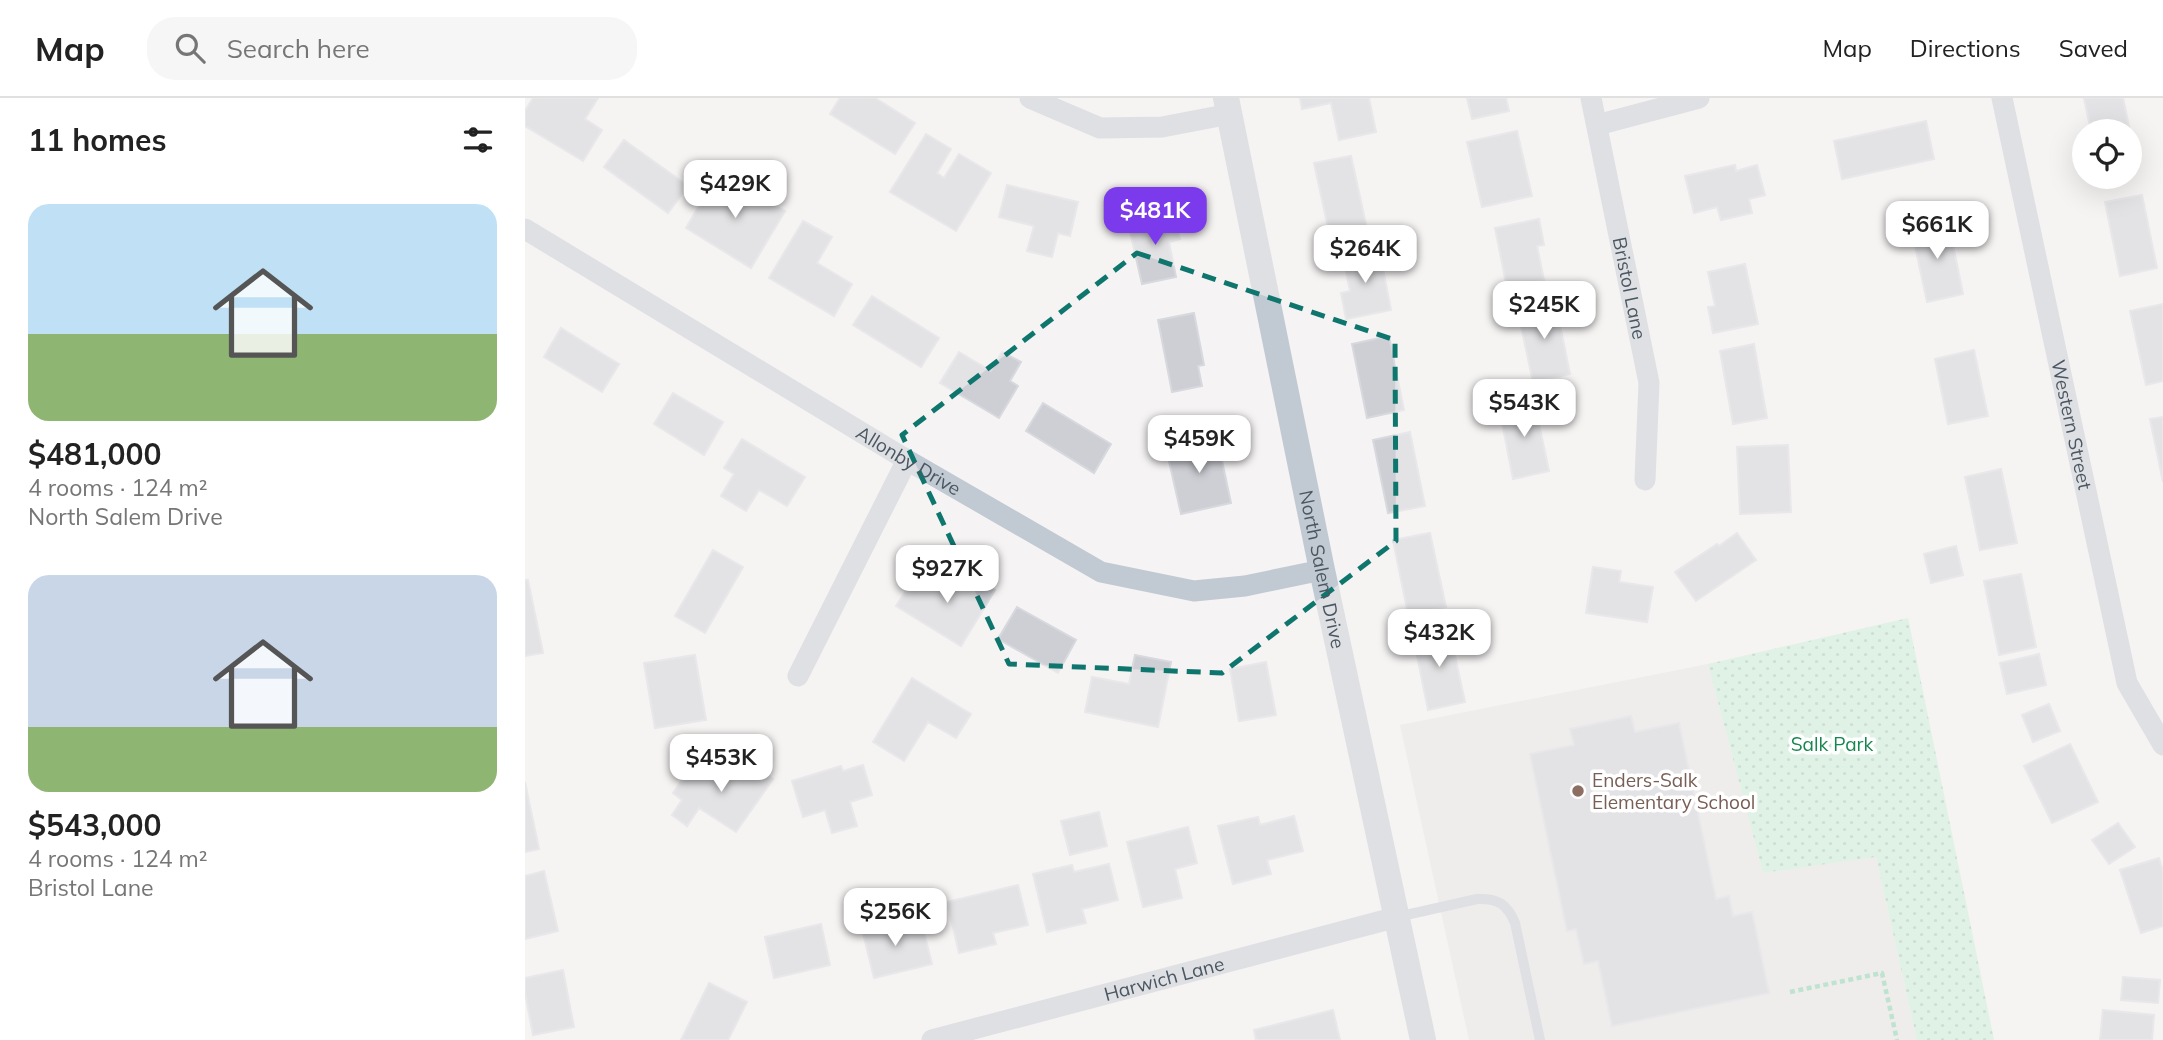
<!DOCTYPE html>
<meta charset="utf-8">
<style>
:root{--surface:#fff;--page:#f6f6f6;--text:#222;--muted:#767676;--line:#e0e0e0;--accent:#7c3aed}
body{margin:0;font-family:Mulish,sans-serif;background:var(--page);color:var(--text);height:100vh;display:flex;flex-direction:column;font-size:26px;white-space:nowrap}
*{box-sizing:border-box;margin:0}
p{font-size:23px;color:var(--muted)}
.icon{flex:none;width:38px;height:38px;fill:none;stroke:currentColor;stroke-width:2;stroke-linecap:round;stroke-linejoin:round}
.map{position:relative;flex:1;overflow:hidden}
.drawer{display:flex;flex-direction:column;background:var(--surface);width:525px}
.drawer>*{flex:none}
.buttons{position:absolute;left:1547px;top:21px;display:grid;gap:14px}
.buttons a{display:grid;place-items:center;width:70px;height:70px;border-radius:50%;background:var(--surface);box-shadow:0 7px 28px #0002;font-size:35px}
.price{position:absolute;translate:-50% -60px;padding:0 16px;border-radius:14px;background:#fff;color:#222;font-size:23px;line-height:46px;filter:drop-shadow(0 2px 4px #0008)}
.price::after{content:'';position:absolute;left:50%;top:42px;width:21px;height:16px;margin-left:-10px;background:inherit;clip-path:polygon(0 0,100% 0,50% 100%)}
.price.selected{background:var(--accent);color:#fff}
ul{padding:0;list-style:none}
li{display:grid;align-content:center;gap:14px;height:371px;padding:0 28px}
li span{display:grid;place-items:center;height:217px;border-radius:21px;color:#555}
li>.icon{margin-inline-start:auto}
span .icon{width:126px;height:126px;fill:#fffc;stroke-width:1}
li b{font-size:30px}
h2{display:flex;justify-content:space-between;align-items:center;height:84px;padding:0 28px;font-size:30px}
header{display:flex;align-items:center;gap:42px;box-sizing:border-box;height:98px;padding:0 35px;background:var(--surface);border-bottom:2px solid var(--line)}
header strong{font-size:33px}
nav{display:flex;gap:38px;margin-inline-start:auto;font-size:24px}
.search{width:490px;height:63px;background:var(--page);display:flex;align-items:center;gap:18px;box-sizing:border-box;padding:0 24px;border-radius:28px;color:var(--muted);font-size:26px}
main{display:flex;flex:1;min-height:0}
.map>svg:first-child{display:block}
</style>
<header>
<strong>Map</strong>
<div class="search"><svg class="icon" aria-label="search" viewBox="0 0 24 24"><circle cx="10" cy="10" r="6"/><path d="M15 15l6 6"/></svg>Search here</div>
<nav><a>Map</a><a>Directions</a><a>Saved</a></nav>
</header>
<main>
<section class="drawer">
<h2>11 homes<svg class="icon" aria-label="filters" viewBox="0 0 24 24"><path d="M4 7h16M4 17h16"/><circle cx="9" cy="7" r="2"/><circle cx="15" cy="17" r="2"/></svg></h2>
<ul>
<li><span style="background:linear-gradient(#bfe0f5 60%,#8fb573 0)"><svg class="icon" aria-label="home" viewBox="0 0 24 24"><path d="M3 11l9-7 9 7M6 9v11h12V9"/></svg></span><div><b>$481,000</b><p>4 rooms · 124 m²</p><p>North Salem Drive</p></div></li>
<li><span style="background:linear-gradient(#c9d6e8 70%,#8fb573 0)"><svg class="icon" aria-label="home" viewBox="0 0 24 24"><path d="M3 11l9-7 9 7M6 9v11h12V9"/></svg></span><div><b>$543,000</b><p>4 rooms · 124 m²</p><p>Bristol Lane</p></div></li>
</ul>
</section>
<div class="map">
<svg width="1638" height="942" viewBox="0 0 1638 942">
<defs>
<pattern id="grass-dots" width="8" height="8" patternUnits="userSpaceOnUse" patternTransform="scale(1.75)"><rect width="8" height="8" fill="#c3f1d5"/><path d="M2 2h.1M6 6h.1" fill="none" stroke="#a0c6b0" stroke-width="1.8" stroke-linecap="round"/></pattern>
</defs>
<rect width="100%" height="100%" fill="#f5f3f3"/>
<!-- education -->
<path fill="#e6e4e5" d="M 1183,566 L 1238,775 L 1351,759 L 1392,942 L 944,942 L 875,627 Z"/>
<!-- grass -->
<path fill="url(#grass-dots)" d="M 1383,520 L 1469,942 L 1392,942 L 1351,759 L 1238,775 L 1183,566 Z"/>
<!-- building -->
<path fill="#cdcfd5" stroke="#d7d9de" stroke-width="2" d="M 8,0 L 73,0 L 60,21 L 77,32 L 58,63 L 0,28 L 0,13 Z
M 315,0 L 350,0 L 390,25 L 370,56 L 305,16 Z
M 775,0 L 844,0 L 851,34 L 814,42 L 806,5 L 777,11 Z
M 942,0 L 981,0 L 984,13 L 947,21 Z
M 1559,0 L 1598,0 L 1605,33 L 1566,33 Z
M 1401,23 L 1409,61 L 1317,81 L 1309,43 Z
M 992,33 L 1007,98 L 957,109 L 942,44 Z
M 401,36 L 426,51 L 412,75 L 419,80 L 434,56 L 466,75 L 431,133 L 365,94 Z
M 99,42 L 163,88 L 143,115 L 79,69 Z
M 826,58 L 842,131 L 805,139 L 789,65 Z
M 1210,67 L 1211,73 L 1232,67 L 1240,97 L 1224,101 L 1227,115 L 1196,122 L 1192,109 L 1169,115 L 1160,78 Z
M 194,74 L 260,113 L 226,170 L 161,130 Z
M 482,87 L 553,104 L 545,138 L 533,135 L 527,159 L 502,153 L 509,128 L 474,119 Z
M 1617,97 L 1632,170 L 1595,178 L 1580,104 Z
M 649,115 L 655,141 L 644,144 L 651,179 L 617,186 L 603,125 Z
M 1014,121 L 1019,147 L 1012,148 L 1019,182 L 982,190 L 970,130 Z
M 1423,122 L 1438,196 L 1402,204 L 1386,129 Z
M 278,123 L 307,139 L 292,165 L 327,186 L 309,218 L 244,180 Z
M 854,151 L 866,212 L 821,221 L 816,195 L 825,193 L 818,159 Z
M 1220,166 L 1233,226 L 1188,235 L 1183,209 L 1190,208 L 1183,174 Z
M 347,198 L 414,240 L 396,269 L 328,227 Z
M 1030,202 L 1045,276 L 1008,284 L 992,210 Z
M 1638,206 L 1638,283 L 1621,287 L 1605,213 Z
M 669,215 L 679,267 L 673,268 L 677,288 L 647,294 L 633,222 Z
M 36,230 L 94,266 L 77,294 L 19,259 Z
M 864,238 L 879,312 L 842,320 L 827,246 Z
M 1229,246 L 1242,320 L 1208,326 L 1195,253 Z
M 1449,252 L 1463,318 L 1423,326 L 1410,261 Z
M 434,254 L 466,273 L 477,254 L 496,264 L 485,283 L 493,288 L 474,320 L 415,285 Z
M 148,295 L 198,324 L 179,357 L 129,326 Z
M 1009,302 L 1024,373 L 988,381 L 974,309 Z
M 518,305 L 586,346 L 569,375 L 501,333 Z
M 1638,319 L 1638,384 L 1625,321 Z
M 885,334 L 900,408 L 863,415 L 848,342 Z
M 692,339 L 706,405 L 656,416 L 641,350 Z
M 217,341 L 280,379 L 262,408 L 234,392 L 221,413 L 196,398 L 209,376 L 199,370 Z
M 1263,347 L 1266,414 L 1215,416 L 1212,349 Z
M 1476,371 L 1492,445 L 1455,452 L 1440,379 Z
M 905,435 L 921,509 L 883,516 L 868,442 Z
M 1212,435 L 1231,462 L 1171,503 L 1150,474 L 1192,446 L 1194,448 Z
M 1431,448 L 1438,477 L 1406,485 L 1399,456 Z
M 188,452 L 218,469 L 180,535 L 150,518 Z
M 1068,469 L 1096,473 L 1094,484 L 1128,489 L 1122,524 L 1061,515 Z
M 438,473 L 470,492 L 436,548 L 371,508 L 391,477 L 423,496 Z
M 1496,476 L 1511,549 L 1474,557 L 1459,483 Z
M 0,482 L 3,482 L 18,555 L 0,558 Z
M 492,509 L 551,542 L 533,575 L 473,541 Z
M 924,530 L 940,604 L 903,612 L 888,538 Z
M 1514,556 L 1521,587 L 1482,596 L 1475,565 Z
M 170,557 L 181,622 L 130,630 L 119,565 Z
M 610,557 L 646,564 L 633,629 L 560,614 L 567,579 L 604,586 Z
M 741,564 L 751,617 L 714,623 L 705,571 Z
M 387,580 L 446,616 L 431,640 L 403,624 L 379,663 L 348,644 Z
M 1524,606 L 1535,633 L 1508,644 L 1497,617 Z
M 1106,618 L 1110,634 L 1154,625 L 1191,801 L 1204,798 L 1208,818 L 1227,814 L 1244,895 L 1087,928 L 1073,863 L 1059,866 L 1051,831 L 1042,833 L 1005,656 L 1049,647 L 1045,631 Z
M 1545,646 L 1573,704 L 1527,725 L 1499,668 Z
M 217,659 L 248,681 L 211,734 L 174,710 L 162,728 L 147,717 L 157,702 L 148,695 L 169,664 L 199,685 Z
M 338,667 L 347,697 L 325,704 L 332,728 L 307,735 L 300,712 L 278,719 L 267,683 L 316,668 L 318,673 Z
M 0,684 L 14,751 L 0,754 Z
M 574,714 L 582,748 L 545,757 L 536,723 Z
M 769,718 L 778,753 L 742,762 L 746,776 L 708,786 L 693,728 L 733,719 L 735,727 Z
M 1593,725 L 1610,749 L 1584,766 L 1567,742 Z
M 663,729 L 672,765 L 650,771 L 657,800 L 618,809 L 602,744 Z
M 1634,760 L 1638,773 L 1638,828 L 1616,835 L 1595,772 Z
M 584,766 L 593,802 L 557,811 L 561,825 L 522,834 L 508,776 L 547,767 L 549,774 Z
M 19,773 L 33,833 L 0,841 L 0,778 Z
M 493,787 L 503,827 L 468,835 L 471,846 L 434,855 L 422,804 Z
M 361,821 L 364,833 L 397,826 L 407,866 L 349,880 L 336,827 Z
M 296,826 L 305,867 L 249,880 L 240,839 Z
M 38,872 L 49,929 L 8,937 L 0,894 L 0,880 Z
M 1598,879 L 1635,882 L 1633,905 L 1596,902 Z
M 184,885 L 222,904 L 203,942 L 156,942 Z
M 808,912 L 815,942 L 731,942 L 729,932 Z
M 1578,912 L 1629,917 L 1627,942 L 1575,942 Z"/>
<g fill="none" stroke-linecap="round" stroke-linejoin="round">
<!-- path -->
<path stroke="#7ad0a6" stroke-width="4.5" stroke-dasharray="5 3.5" stroke-linecap="butt" d="M 1265,894 L 1357,875 L 1372,942"/>
<!-- service -->
<path stroke="#c1cad2" stroke-width="10" d="M 872,819 L 952,801 C 973,800 982,806 990,825 L 1015,942"/>
<!-- minor -->
<g stroke="#c1cad2" stroke-width="21">
<path d="M 505,0 L 575,30 L 637,29 L 705,16"/>
<path id="s1" d="M 1066,0 L 1124,285 L 1120,382"/>
<path id="s2" d="M 1477,0 L 1602,585 L 1638,647"/>
<path d="M 1072,27 L 1174,0"/>
<path id="s3" d="M 0,131 L 382,362 L 576,474 L 669,493 L 720,488 L 797,472"/>
<path d="M 273,578 L 382,362"/>
<path id="s4" d="M 407,942 L 872,819"/>
</g>
<!-- tertiary -->
<path stroke="#c1cad2" stroke-width="26" id="s5" d="M 701,0 L 797,472 L 898,942"/>
</g>
<!-- marked area -->
<path d="M0 0H1638V942H0ZM 612,155 L 870,242 L 871,443 L 697,575 L 484,566 L 377,337 Z" fill="#f5f3f3" fill-opacity=".55" fill-rule="evenodd"/>
<path fill="none" stroke="#0f766e" stroke-width="5" stroke-dasharray="14 9" stroke-linejoin="round" d="M 612,155 L 870,242 L 871,443 L 697,575 L 484,566 L 377,337 Z"/>
<!-- markers -->
<circle fill="#8d6e63" stroke="#fff" stroke-width="2.5" cx="1053" cy="693" r="7"/>
<g text-anchor="middle" stroke-width="7" stroke-linejoin="round" paint-order="stroke">
<!-- street labels -->
<g font-size="19" fill="#4a5661" stroke="#fff">
<text dy="7" stroke="none"><textPath href="#s1" startOffset="194">Bristol Lane</textPath></text>
<text dy="7" stroke="none"><textPath href="#s2" startOffset="334">Western Street</textPath></text>
<text dy="7" stroke="none"><textPath href="#s3" startOffset="448">Allonby Drive</textPath></text>
<text dy="7" stroke="none"><textPath href="#s5" startOffset="481">North Salem Drive</textPath></text>
<text dy="7" stroke="none"><textPath href="#s4" startOffset="240">Harwich Lane</textPath></text>
</g>
<!-- park labels -->
<g font-size="19" fill="#17864f" stroke="#fff">
<text x="1307" y="653">Salk Park</text>
</g>
<!-- education labels -->
<g font-size="19" fill="#785e54" stroke="#fff" text-anchor="start">
<text x="1067" y="689">Enders-Salk<tspan x="1067" dy="22">Elementary School</tspan></text>
</g>
</g>
</svg>
<div class="buttons">
<a><svg class="icon" aria-label="locate" viewBox="0 0 24 24"><circle cx="12" cy="12" r="6"/><path d="M12 2v4M12 18v4M2 12h4M18 12h4"/></svg></a>
</div>
<b class="price" style="left:210px;top:122px">$429K</b>
<b class="price selected" style="left:630px;top:149px">$481K</b>
<b class="price" style="left:1412px;top:163px">$661K</b>
<b class="price" style="left:840px;top:187px">$264K</b>
<b class="price" style="left:1019px;top:243px">$245K</b>
<b class="price" style="left:999px;top:341px">$543K</b>
<b class="price" style="left:674px;top:377px">$459K</b>
<b class="price" style="left:422px;top:507px">$927K</b>
<b class="price" style="left:914px;top:571px">$432K</b>
<b class="price" style="left:196px;top:696px">$453K</b>
<b class="price" style="left:370px;top:850px">$256K</b>
</div>
</main>
